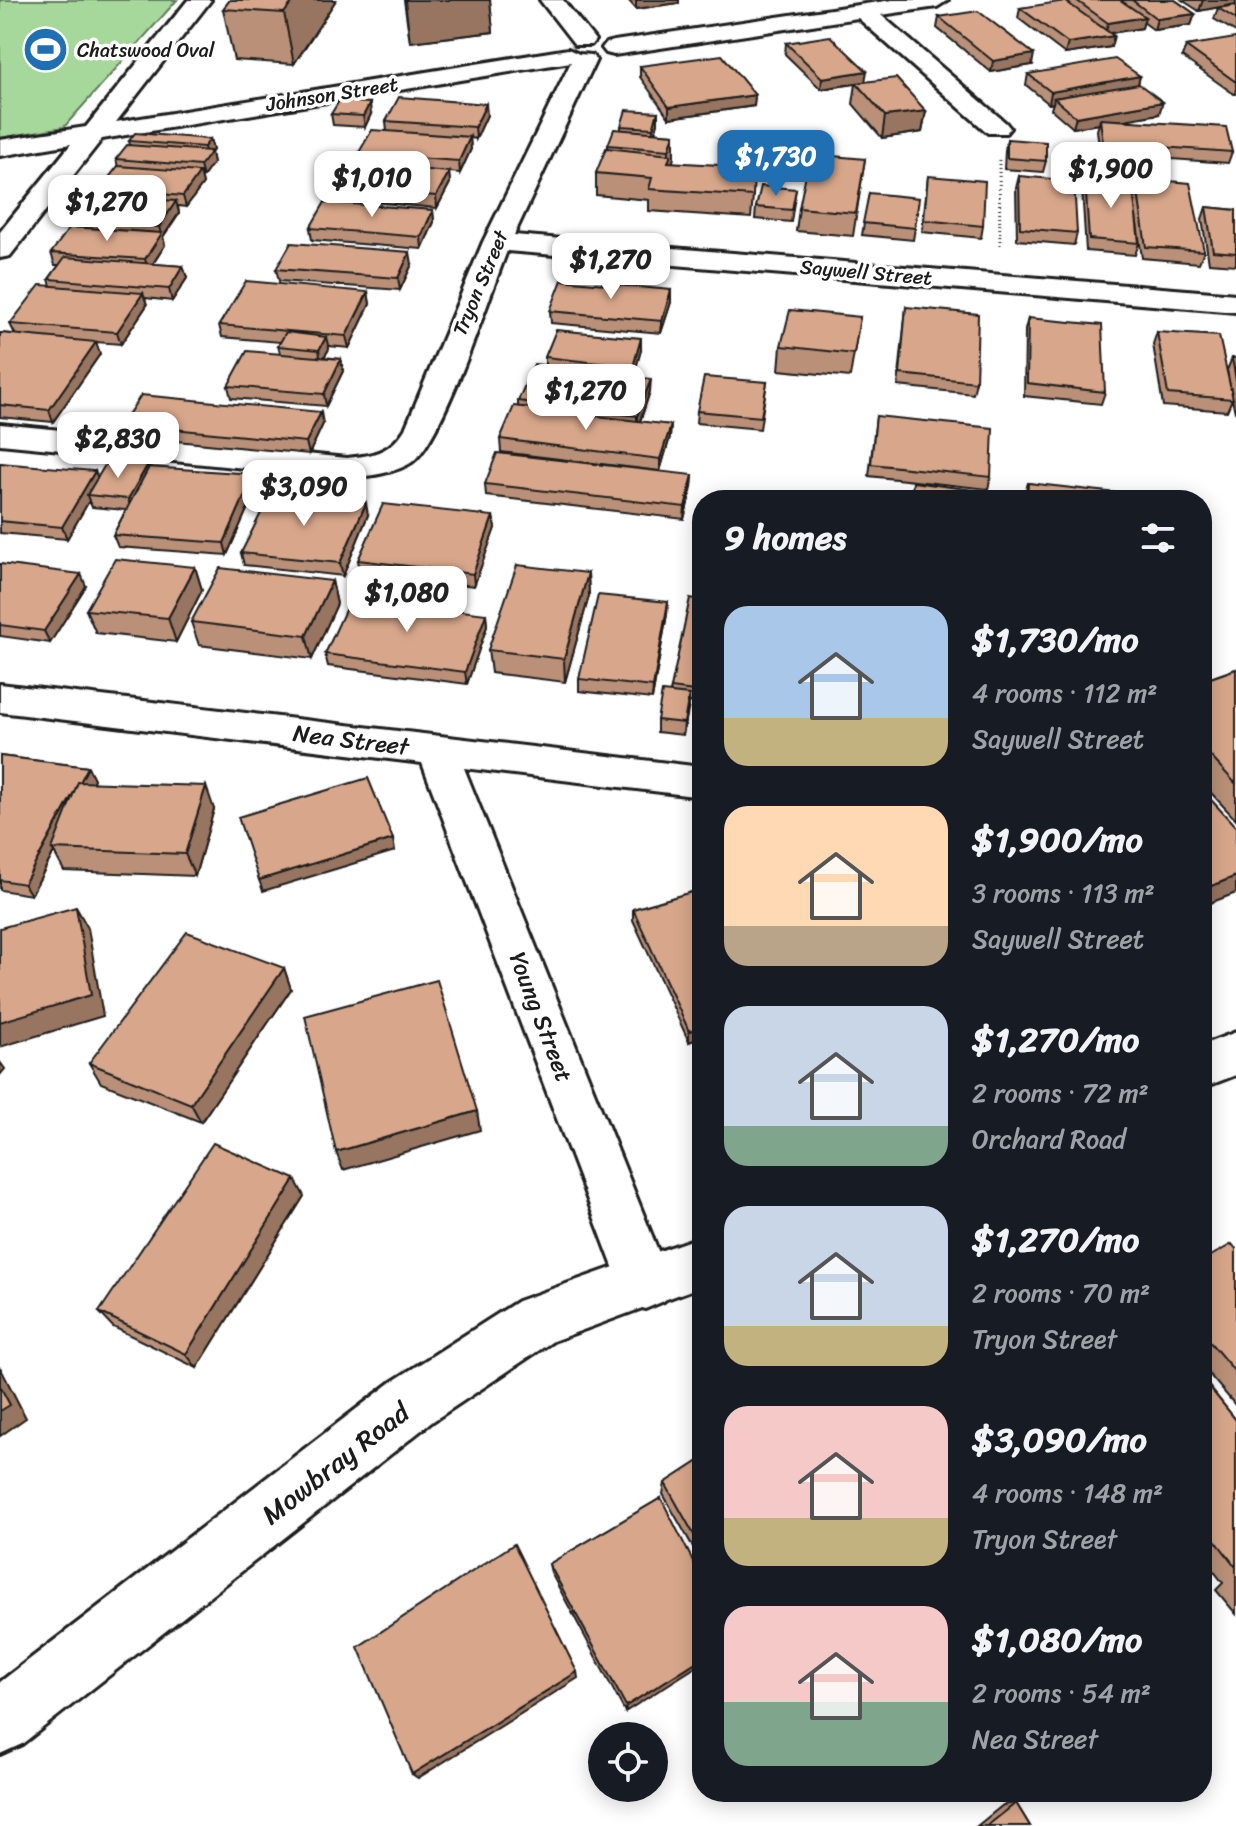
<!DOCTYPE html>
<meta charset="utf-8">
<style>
:root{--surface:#171b24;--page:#242831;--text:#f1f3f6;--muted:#9ea1a6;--accent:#1f6fb2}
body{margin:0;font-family:Sriracha,sans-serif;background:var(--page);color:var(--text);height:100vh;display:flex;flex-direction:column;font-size:30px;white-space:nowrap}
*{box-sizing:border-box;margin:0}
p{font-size:26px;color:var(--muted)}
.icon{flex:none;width:44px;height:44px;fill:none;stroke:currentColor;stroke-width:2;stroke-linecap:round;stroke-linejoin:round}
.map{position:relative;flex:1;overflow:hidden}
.panel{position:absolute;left:692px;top:490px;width:520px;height:1312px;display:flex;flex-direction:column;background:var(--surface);border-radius:32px;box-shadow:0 4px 20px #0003}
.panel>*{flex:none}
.tools{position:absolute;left:588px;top:1722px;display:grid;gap:16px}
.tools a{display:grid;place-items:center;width:80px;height:80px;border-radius:50%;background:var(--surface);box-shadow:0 4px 20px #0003;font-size:40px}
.price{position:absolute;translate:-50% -68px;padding:0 18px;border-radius:16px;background:#fff;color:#222;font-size:26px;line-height:52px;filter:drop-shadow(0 2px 4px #0008)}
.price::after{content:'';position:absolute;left:50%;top:48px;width:24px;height:18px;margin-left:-12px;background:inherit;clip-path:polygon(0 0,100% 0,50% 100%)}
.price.on{background:var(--accent);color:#fff}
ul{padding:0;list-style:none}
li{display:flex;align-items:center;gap:24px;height:200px;padding:0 32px}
li span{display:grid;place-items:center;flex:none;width:224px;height:160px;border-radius:24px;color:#555}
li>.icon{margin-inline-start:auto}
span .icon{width:96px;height:96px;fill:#fffc;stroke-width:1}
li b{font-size:34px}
h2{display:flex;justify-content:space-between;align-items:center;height:96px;padding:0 32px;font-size:34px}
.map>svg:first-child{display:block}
</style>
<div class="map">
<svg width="1236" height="1826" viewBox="0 0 1236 1826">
<rect width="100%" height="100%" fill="#fff"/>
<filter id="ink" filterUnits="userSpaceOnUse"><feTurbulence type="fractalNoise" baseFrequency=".0125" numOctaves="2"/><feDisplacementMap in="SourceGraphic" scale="16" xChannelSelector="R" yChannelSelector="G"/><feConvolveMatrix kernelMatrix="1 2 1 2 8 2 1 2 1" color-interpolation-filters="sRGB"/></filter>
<g filter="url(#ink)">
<!-- green -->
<path fill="#a5d89a" stroke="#607a5b" stroke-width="2" d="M 0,0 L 177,0 L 64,127 L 0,138 Z"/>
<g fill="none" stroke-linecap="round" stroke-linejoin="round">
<defs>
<path id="minor" d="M 188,0 L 211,0 L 116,122 L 568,49 L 579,54 L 592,55 L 596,60 L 514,235 L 1236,294 L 1236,312 L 507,251 C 490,294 443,440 412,462 C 394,474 368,476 347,478 L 0,444 L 0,424 L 347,458 C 372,456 391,452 405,429 L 483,242 L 571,62 L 102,139 L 10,256 L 0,258 L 0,232 L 71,144 L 0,156 L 0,140 L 86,127 Z
M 540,0 L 563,0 L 595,40 L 591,45 L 575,45 Z
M 892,0 L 948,0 L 937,7 L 881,15 L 1006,123 L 1010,128 L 1006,133 L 988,133 L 858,18 L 614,55 L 606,53 L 602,48 L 606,43 L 614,41 Z
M 0,684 L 702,767 L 702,797 L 464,768 L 671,1283 L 664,1301 L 645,1309 L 626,1301 L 422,763 L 0,712 Z"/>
<path id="major" d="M 1236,1032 L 1236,1075 L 1202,1088 L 1202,1045 Z
M 702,1236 L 702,1286 L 553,1341 L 433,1421 L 22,1744 L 0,1754 L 0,1682 L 393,1381 L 518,1301 Z"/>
</defs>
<!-- minor casing -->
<use href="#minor" stroke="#1c1c1c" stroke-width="6"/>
<!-- major casing -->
<use href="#major" stroke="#1c1c1c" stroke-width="6"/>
<!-- path -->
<path stroke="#1c1c1c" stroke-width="3" stroke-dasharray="1 3" stroke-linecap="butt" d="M 999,160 L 1000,246"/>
<!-- minor -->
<use href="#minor" fill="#fff" fill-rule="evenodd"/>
<!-- major -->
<use href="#major" fill="#fff" fill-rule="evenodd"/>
</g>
<!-- wall -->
<path fill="#ba9078" stroke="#1c1c1c" stroke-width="2" d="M 230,0 L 336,0 L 294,64 L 234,60 L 223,9 Z
M 404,0 L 490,0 L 493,32 L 410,42 Z
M 628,0 L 679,0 L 679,3 L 636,9 Z
M 1070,0 L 1175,0 L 1195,14 L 1191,25 L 1154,30 L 1143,22 L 1142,28 L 1110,33 L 1111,47 L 1065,54 L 1018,18 L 1020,8 L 1069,3 Z
M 1182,0 L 1236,0 L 1236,4 L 1199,11 Z
M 1236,5 L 1236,32 L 1214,19 L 1218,8 Z
M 939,17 L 1032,65 L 991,72 L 937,28 Z
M 1236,39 L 1236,94 L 1234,94 L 1182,57 L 1186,46 Z
M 786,43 L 926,111 L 922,132 L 882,138 L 853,104 L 856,84 L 821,89 L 785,54 Z
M 640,66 L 755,95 L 754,106 L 669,118 L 640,77 Z
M 1028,74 L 1140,76 L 1138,84 L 1159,114 L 1119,120 L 1232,152 L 1228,163 L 1100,154 L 1097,130 L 1099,124 L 1073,128 L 1051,109 L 1053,103 L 1049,104 L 1026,85 Z
M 658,112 L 658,123 L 655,133 L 674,134 L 674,157 L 672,162 L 753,196 L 751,218 L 649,211 L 649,200 L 596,195 L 596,173 L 608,148 L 608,145 L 621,130 L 621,126 Z
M 331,114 L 371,114 L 365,127 L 333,125 Z
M 487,115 L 476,139 L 470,138 L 471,149 L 460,173 L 449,172 L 450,183 L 437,208 L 341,199 L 339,187 L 360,164 L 358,154 L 387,131 L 386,121 Z
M 210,139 L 213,150 L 211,153 L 213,163 L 203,177 L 201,177 L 203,184 L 186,207 L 178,206 L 179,213 L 163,237 L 165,245 L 153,264 L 183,266 L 187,278 L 172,301 L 145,298 L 147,305 L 121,344 L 96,342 L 100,354 L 53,422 L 0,417 L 0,333 L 15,334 L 10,324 L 51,286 L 49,279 L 59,265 L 55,265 L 51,253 L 80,228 L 77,220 L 102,196 L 100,189 L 118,167 L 116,159 L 130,145 L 129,141 Z
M 1007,139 L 1046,161 L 1043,172 L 1004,169 L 1005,150 Z
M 865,159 L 853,236 L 796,231 L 799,208 Z
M 928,176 L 983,226 L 981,238 L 922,232 Z
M 1019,176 L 1077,233 L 1074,245 L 1017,240 L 1016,188 Z
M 1085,177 L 1133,188 L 1136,178 L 1204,251 L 1199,263 L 1142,258 L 1136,216 L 1139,243 L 1135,255 L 1086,251 L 1082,188 Z
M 796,189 L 791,222 L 755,219 L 756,207 Z
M 869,193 L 915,228 L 913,240 L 862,235 Z
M 1206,207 L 1236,210 L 1236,265 L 1209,263 L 1202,219 Z
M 433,210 L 434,222 L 422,249 L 312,240 L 310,228 Z
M 412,264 L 400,290 L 279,281 L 276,269 Z
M 671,290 L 671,302 L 661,333 L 551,323 L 550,311 Z
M 368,292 L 370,304 L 349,348 L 328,346 L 329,349 L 324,357 L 341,359 L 343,371 L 326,406 L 231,398 L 228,386 L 280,353 L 278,346 L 281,342 L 222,337 L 219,325 Z
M 906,307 L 976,382 L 973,394 L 898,386 Z
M 860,317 L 850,377 L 779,370 L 781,346 Z
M 1028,318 L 1105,392 L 1101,404 L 1024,396 L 1025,330 Z
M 1157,332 L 1231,392 L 1227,370 L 1232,358 L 1236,358 L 1236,412 L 1235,412 L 1232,399 L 1227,411 L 1163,406 L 1153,344 Z
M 641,350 L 633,377 L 650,391 L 640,422 L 671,425 L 670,437 L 660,471 L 501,452 L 500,439 L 518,407 L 518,401 L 545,366 L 545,357 Z
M 767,382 L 760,429 L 696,423 L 697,411 Z
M 876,416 L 991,477 L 988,489 L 869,476 Z
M 122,424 L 323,424 L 309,454 L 126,436 Z
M 0,463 L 98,478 L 148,464 L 149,467 L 257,487 L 227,555 L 118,547 L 113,535 L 126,510 L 92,507 L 89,501 L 67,539 L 0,533 Z
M 693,475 L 692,487 L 684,519 L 486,496 L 485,484 Z
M 1028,483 L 1134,500 L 1023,500 Z
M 368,515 L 343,576 L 244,565 L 241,553 Z
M 493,516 L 495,528 L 474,586 L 360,573 L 358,560 Z
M 0,564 L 86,586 L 50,643 L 0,636 Z
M 195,567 L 202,590 L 176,642 L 96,633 L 86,610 Z
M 588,573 L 589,596 L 565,682 L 491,673 L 488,650 Z
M 332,581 L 337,604 L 312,659 L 199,645 L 191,622 Z
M 702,600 L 702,704 L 689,702 L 683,735 L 657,732 L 657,720 L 670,692 L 671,688 Z
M 668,602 L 667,614 L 652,699 L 579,691 L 579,679 Z
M 486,614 L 487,626 L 467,684 L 328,666 L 325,654 Z
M 1236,669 L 1236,820 L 1202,783 L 1202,681 Z
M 0,756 L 88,767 L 94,779 L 92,782 L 214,809 L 195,876 L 64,871 L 54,852 L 31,895 L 0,890 Z
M 702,889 L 702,1037 L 689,1042 L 633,920 L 633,909 Z
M 284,968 L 291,989 L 201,1122 L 101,1083 L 89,1063 Z
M 304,1196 L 197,1368 L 113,1327 L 99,1312 Z
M 1236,1249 L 1236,1406 L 1202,1366 L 1202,1261 Z
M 1202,1378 L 1236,1420 L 1236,1614 L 1216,1590 L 1223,1583 L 1202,1556 Z
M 702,1459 L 702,1563 L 663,1494 L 665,1483 Z
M 661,1498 L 625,1712 L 551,1573 L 549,1564 Z
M 1016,1803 L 1030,1826 L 977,1826 L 1003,1805 Z"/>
<!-- shaded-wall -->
<path fill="#977561" stroke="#1c1c1c" stroke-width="2" d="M 294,0 L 336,0 L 294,64 L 284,13 Z
M 405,0 L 490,0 L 493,32 L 410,42 Z
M 636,0 L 679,0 L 679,3 L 636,9 Z
M 1203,0 L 1236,0 L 1236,4 L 1199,11 Z
M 1195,14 L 1191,25 L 1154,30 L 1157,19 Z
M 1145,17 L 1142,28 L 1105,34 L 1108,23 Z
M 1114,36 L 1111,47 L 1065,54 L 1068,43 Z
M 1034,54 L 1032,65 L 991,72 L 993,61 Z
M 867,71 L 865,82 L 821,89 L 822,78 Z
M 1140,76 L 1137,88 L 1054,98 L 1053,103 L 1049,104 L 1051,92 Z
M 755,95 L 754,106 L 669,118 L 669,107 Z
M 1163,102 L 1159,114 L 1101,124 L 1100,119 L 1099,124 L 1073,128 L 1076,117 Z
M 370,103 L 371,114 L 365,127 L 363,116 Z
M 486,104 L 487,115 L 476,139 L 475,127 Z
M 926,111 L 922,132 L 882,138 L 885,116 Z
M 658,112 L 658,123 L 652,140 L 653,128 Z
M 674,134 L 674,157 L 668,184 L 669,150 Z
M 470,137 L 471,149 L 460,173 L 459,161 Z
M 210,139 L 213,150 L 211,153 L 213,163 L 203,177 L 200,166 L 206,157 L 204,147 Z
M 200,172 L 203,184 L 186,207 L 183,196 Z
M 449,172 L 450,183 L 437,208 L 436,196 Z
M 176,201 L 179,213 L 163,237 L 165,245 L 148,271 L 145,259 L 161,234 L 159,227 Z
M 433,210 L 434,222 L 422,249 L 421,237 Z
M 410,252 L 412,264 L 400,290 L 398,278 Z
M 183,266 L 187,278 L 172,301 L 169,289 Z
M 671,290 L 671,302 L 661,333 L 662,321 Z
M 368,292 L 370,304 L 349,348 L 346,336 Z
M 143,293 L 147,305 L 121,344 L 117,332 Z
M 326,337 L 329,349 L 321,362 L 319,350 Z
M 641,338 L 641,350 L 633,379 L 633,367 Z
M 96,342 L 100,354 L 53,422 L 49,410 Z
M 341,359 L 343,371 L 326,406 L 324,394 Z
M 651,379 L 650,391 L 637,429 L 637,416 Z
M 321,412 L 323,424 L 309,454 L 306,442 Z
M 671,425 L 670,437 L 660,471 L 660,459 Z
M 148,464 L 152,476 L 132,511 L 128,499 Z
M 95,471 L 100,483 L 87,495 L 89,501 L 67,539 L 62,527 Z
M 254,474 L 257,487 L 227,555 L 224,543 Z
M 693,475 L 692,487 L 684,519 L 685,507 Z
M 366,503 L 368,515 L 343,576 L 340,563 Z
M 493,516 L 495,528 L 474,586 L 473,574 Z
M 195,567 L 202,590 L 176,642 L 168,618 Z
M 588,573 L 589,596 L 565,682 L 564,659 Z
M 81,574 L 86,586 L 50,643 L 44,631 Z
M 332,581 L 337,604 L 312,659 L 306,636 Z
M 668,602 L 667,614 L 652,699 L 653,687 Z
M 486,614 L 487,626 L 467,684 L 465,672 Z
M 689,695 L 689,706 L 683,735 L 684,723 Z
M 88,767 L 94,779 L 56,849 L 52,849 L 54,852 L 31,895 L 24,884 Z
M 206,786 L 214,809 L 195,876 L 185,854 Z
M 393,839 L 395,851 L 263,891 L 259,880 Z
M 1236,876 L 1236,893 L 1202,906 L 1202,890 Z
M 76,907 L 88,928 L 103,1016 L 0,1047 L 0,1022 Z
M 284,968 L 291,989 L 201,1122 L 191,1104 Z
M 702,1028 L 702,1037 L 689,1042 L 689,1031 Z
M 0,1062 L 5,1069 L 0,1075 Z
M 477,1111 L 480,1130 L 343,1170 L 336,1152 Z
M 295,1179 L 304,1196 L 197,1368 L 186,1354 Z
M 0,1367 L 26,1418 L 0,1436 Z
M 702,1658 L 702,1663 L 625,1712 L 626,1706 Z
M 577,1672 L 578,1678 L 418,1778 L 412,1774 Z"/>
<!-- building -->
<path fill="#d8a78b" stroke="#1c1c1c" stroke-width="2" d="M 230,0 L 294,0 L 284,13 L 223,9 Z
M 1076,0 L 1120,0 L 1145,17 L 1108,23 Z
M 1132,0 L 1175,0 L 1195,14 L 1157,19 Z
M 1065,1 L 1114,36 L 1068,43 L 1020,8 Z
M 1236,5 L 1236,19 L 1218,8 Z
M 978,11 L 1034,54 L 993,61 L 939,17 Z
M 830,36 L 867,71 L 822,78 L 786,43 Z
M 1235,38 L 1236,39 L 1236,82 L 1186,46 Z
M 722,55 L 755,95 L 669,107 L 640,66 Z
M 1115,59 L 1140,76 L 1051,92 L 1028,74 Z
M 896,78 L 926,111 L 885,116 L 856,83 Z
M 1139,84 L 1163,102 L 1076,117 L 1054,98 Z
M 399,97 L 486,104 L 475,127 L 386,121 Z
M 339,101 L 370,103 L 363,116 L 331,114 Z
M 626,110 L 658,112 L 653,128 L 621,126 Z
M 1100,119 L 1226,127 L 1232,152 L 1103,143 Z
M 614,129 L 674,134 L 669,150 L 608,145 Z
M 372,130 L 470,137 L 459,161 L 358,154 Z
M 135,133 L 210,139 L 204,147 L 129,141 Z
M 1007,139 L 1046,142 L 1046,161 L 1007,158 Z
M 127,145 L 211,151 L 200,166 L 116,159 Z
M 606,148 L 671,155 L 668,162 L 754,167 L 753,196 L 649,189 L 652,178 L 596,173 Z
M 810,154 L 865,159 L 856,213 L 799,208 Z
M 355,163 L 449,172 L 436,196 L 339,187 Z
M 118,166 L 200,172 L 183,196 L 100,189 Z
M 928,176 L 985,181 L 983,226 L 924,220 Z
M 1019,176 L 1074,181 L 1077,233 L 1020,228 Z
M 1085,177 L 1132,180 L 1139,243 L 1089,239 Z
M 1136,178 L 1190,183 L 1204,251 L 1146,247 Z
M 761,186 L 796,189 L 792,210 L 756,207 Z
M 869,193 L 919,198 L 915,228 L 863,223 Z
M 96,196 L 176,201 L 159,227 L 77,220 Z
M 325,202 L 433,210 L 421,237 L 310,228 Z
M 1206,207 L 1236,210 L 1236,253 L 1213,251 Z
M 70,227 L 162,233 L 145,259 L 51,253 Z
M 291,243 L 410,252 L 398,278 L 276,269 Z
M 65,257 L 183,266 L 169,289 L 49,279 Z
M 562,280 L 671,290 L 662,321 L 550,311 Z
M 246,281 L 368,292 L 346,336 L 219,325 Z
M 40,285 L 143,293 L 117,332 L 10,324 Z
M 906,307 L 978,314 L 976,382 L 900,374 Z
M 790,310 L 860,317 L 854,354 L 781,346 Z
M 1028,318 L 1102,325 L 1105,392 L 1027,383 Z
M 556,330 L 641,338 L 633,367 L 545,357 Z
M 286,332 L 326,337 L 319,350 L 278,346 Z
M 1157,332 L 1219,336 L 1233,399 L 1168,394 Z
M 0,333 L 96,342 L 49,410 L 0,405 Z
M 247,351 L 341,359 L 324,394 L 228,386 Z
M 1232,358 L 1236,358 L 1236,380 Z
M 534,364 L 651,379 L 637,416 L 518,401 Z
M 704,377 L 767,382 L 761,417 L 697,411 Z
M 141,395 L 321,412 L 306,442 L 122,424 Z
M 514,406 L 671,425 L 660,459 L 500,439 Z
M 876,416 L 993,428 L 991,477 L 871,464 Z
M 497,453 L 693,475 L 685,507 L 485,484 Z
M 108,460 L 148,464 L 128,499 L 87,495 Z
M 0,463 L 95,471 L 62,527 L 0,521 Z
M 149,467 L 254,474 L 224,543 L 113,535 Z
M 913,482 L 989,492 L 988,500 L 911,500 Z
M 1028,483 L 1134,495 L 1134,500 L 1027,500 Z
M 271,493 L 366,503 L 340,563 L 241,553 Z
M 383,504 L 493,516 L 473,574 L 358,560 Z
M 115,559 L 195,567 L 168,618 L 86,610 Z
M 0,564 L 81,574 L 44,631 L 0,625 Z
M 517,565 L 588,573 L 564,659 L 488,650 Z
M 220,568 L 332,581 L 306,636 L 191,622 Z
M 598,595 L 668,602 L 653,687 L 579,679 Z
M 351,597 L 486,614 L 465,672 L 325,654 Z
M 690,598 L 702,600 L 702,692 L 671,688 Z
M 1236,669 L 1236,784 L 1202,747 L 1202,681 Z
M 662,692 L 689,695 L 684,723 L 657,720 Z
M 0,756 L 88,767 L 80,782 L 78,782 L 74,792 L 24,884 L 0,880 Z
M 368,778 L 393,839 L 259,880 L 238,817 Z
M 78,782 L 206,786 L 185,854 L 52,849 Z
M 1202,790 L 1236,827 L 1236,876 L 1202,890 Z
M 702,889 L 702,1028 L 689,1031 L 633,909 Z
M 76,907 L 91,995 L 0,1022 L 0,928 Z
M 187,932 L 284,968 L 191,1104 L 89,1063 Z
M 437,980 L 477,1111 L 336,1152 L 305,1016 Z
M 213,1143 L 295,1179 L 186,1354 L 99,1312 Z
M 1232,1244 L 1236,1249 L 1236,1373 L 1202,1333 L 1202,1261 Z
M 1202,1378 L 1236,1420 L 1236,1567 L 1202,1523 Z
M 0,1386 L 10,1405 L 0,1411 Z
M 702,1459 L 702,1549 L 665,1483 Z
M 661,1498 L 702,1579 L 702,1658 L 626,1706 L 549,1564 Z
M 514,1544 L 577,1672 L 412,1774 L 358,1647 Z
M 1016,1803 L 1030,1826 L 987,1826 Z"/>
</g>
<!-- icons -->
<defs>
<symbol id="stadium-disc" viewBox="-11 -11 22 22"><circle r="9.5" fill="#1f6fb2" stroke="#fff"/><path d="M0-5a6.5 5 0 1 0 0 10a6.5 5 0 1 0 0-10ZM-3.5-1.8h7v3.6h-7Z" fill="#fff"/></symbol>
</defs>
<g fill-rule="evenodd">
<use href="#stadium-disc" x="20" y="24" width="51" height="51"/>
</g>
<g text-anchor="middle" stroke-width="7" stroke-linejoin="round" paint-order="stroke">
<!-- far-poi labels -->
<g font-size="20" fill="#1c1c1c" stroke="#fff" text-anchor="start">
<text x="77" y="57">Chatswood Oval</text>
</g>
<!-- far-street labels -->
<g font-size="20" fill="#1c1c1c" stroke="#fff">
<text transform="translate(332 94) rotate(-9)" y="7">Johnson Street</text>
<text transform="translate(866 272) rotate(5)" y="7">Saywell Street</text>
<text transform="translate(480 283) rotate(-67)" y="7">Tryon Street</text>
</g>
<!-- street labels -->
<g font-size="24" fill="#1c1c1c" stroke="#fff">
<text transform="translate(351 740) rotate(7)" y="8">Nea Street</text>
<text transform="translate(541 1017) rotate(69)" y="8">Young Street</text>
</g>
<!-- near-street labels -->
<g font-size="28" fill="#1c1c1c" stroke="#fff">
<text transform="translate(335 1463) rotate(-38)" y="10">Mowbray Road</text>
</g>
</g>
</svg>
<div class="tools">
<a><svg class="icon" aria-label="locate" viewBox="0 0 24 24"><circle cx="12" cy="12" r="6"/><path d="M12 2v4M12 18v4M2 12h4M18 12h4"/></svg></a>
</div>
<b class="price on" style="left:776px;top:198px">$1,730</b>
<b class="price" style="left:1111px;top:210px">$1,900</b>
<b class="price" style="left:372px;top:219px">$1,010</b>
<b class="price" style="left:107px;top:243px">$1,270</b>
<b class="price" style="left:611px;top:301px">$1,270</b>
<b class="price" style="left:586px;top:432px">$1,270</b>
<b class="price" style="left:118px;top:480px">$2,830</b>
<b class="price" style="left:304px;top:528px">$3,090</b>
<b class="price" style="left:407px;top:634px">$1,080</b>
<section class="panel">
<h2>9 homes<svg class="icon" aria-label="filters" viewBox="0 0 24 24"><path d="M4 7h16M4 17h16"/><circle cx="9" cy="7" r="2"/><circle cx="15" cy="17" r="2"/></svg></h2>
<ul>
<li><span style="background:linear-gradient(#a9c7e8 70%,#c2b280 0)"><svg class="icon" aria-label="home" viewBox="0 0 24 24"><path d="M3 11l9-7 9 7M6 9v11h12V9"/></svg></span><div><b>$1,730/mo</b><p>4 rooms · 112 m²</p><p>Saywell Street</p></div></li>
<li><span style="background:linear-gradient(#ffd9b3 75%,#b9a48a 0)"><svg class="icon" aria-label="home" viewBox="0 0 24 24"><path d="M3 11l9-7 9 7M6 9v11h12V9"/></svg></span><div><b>$1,900/mo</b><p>3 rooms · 113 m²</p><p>Saywell Street</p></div></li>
<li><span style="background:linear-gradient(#c9d6e8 75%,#7fa58c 0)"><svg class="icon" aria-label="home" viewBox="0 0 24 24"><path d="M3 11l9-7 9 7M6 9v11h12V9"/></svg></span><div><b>$1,270/mo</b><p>2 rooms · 72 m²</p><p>Orchard Road</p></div></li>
<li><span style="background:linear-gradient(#c9d6e8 75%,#c2b280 0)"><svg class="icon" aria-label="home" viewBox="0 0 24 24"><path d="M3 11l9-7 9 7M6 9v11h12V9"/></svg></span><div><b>$1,270/mo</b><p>2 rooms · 70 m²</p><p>Tryon Street</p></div></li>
<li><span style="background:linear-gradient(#f6c9c9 70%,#c2b280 0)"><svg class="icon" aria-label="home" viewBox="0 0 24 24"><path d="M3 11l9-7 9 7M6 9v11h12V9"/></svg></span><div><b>$3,090/mo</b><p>4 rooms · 148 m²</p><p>Tryon Street</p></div></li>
<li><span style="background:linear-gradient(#f6c9c9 60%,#7fa58c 0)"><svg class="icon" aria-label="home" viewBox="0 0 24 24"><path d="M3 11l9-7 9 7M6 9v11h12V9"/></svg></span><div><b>$1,080/mo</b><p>2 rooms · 54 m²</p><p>Nea Street</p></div></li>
</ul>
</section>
</div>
